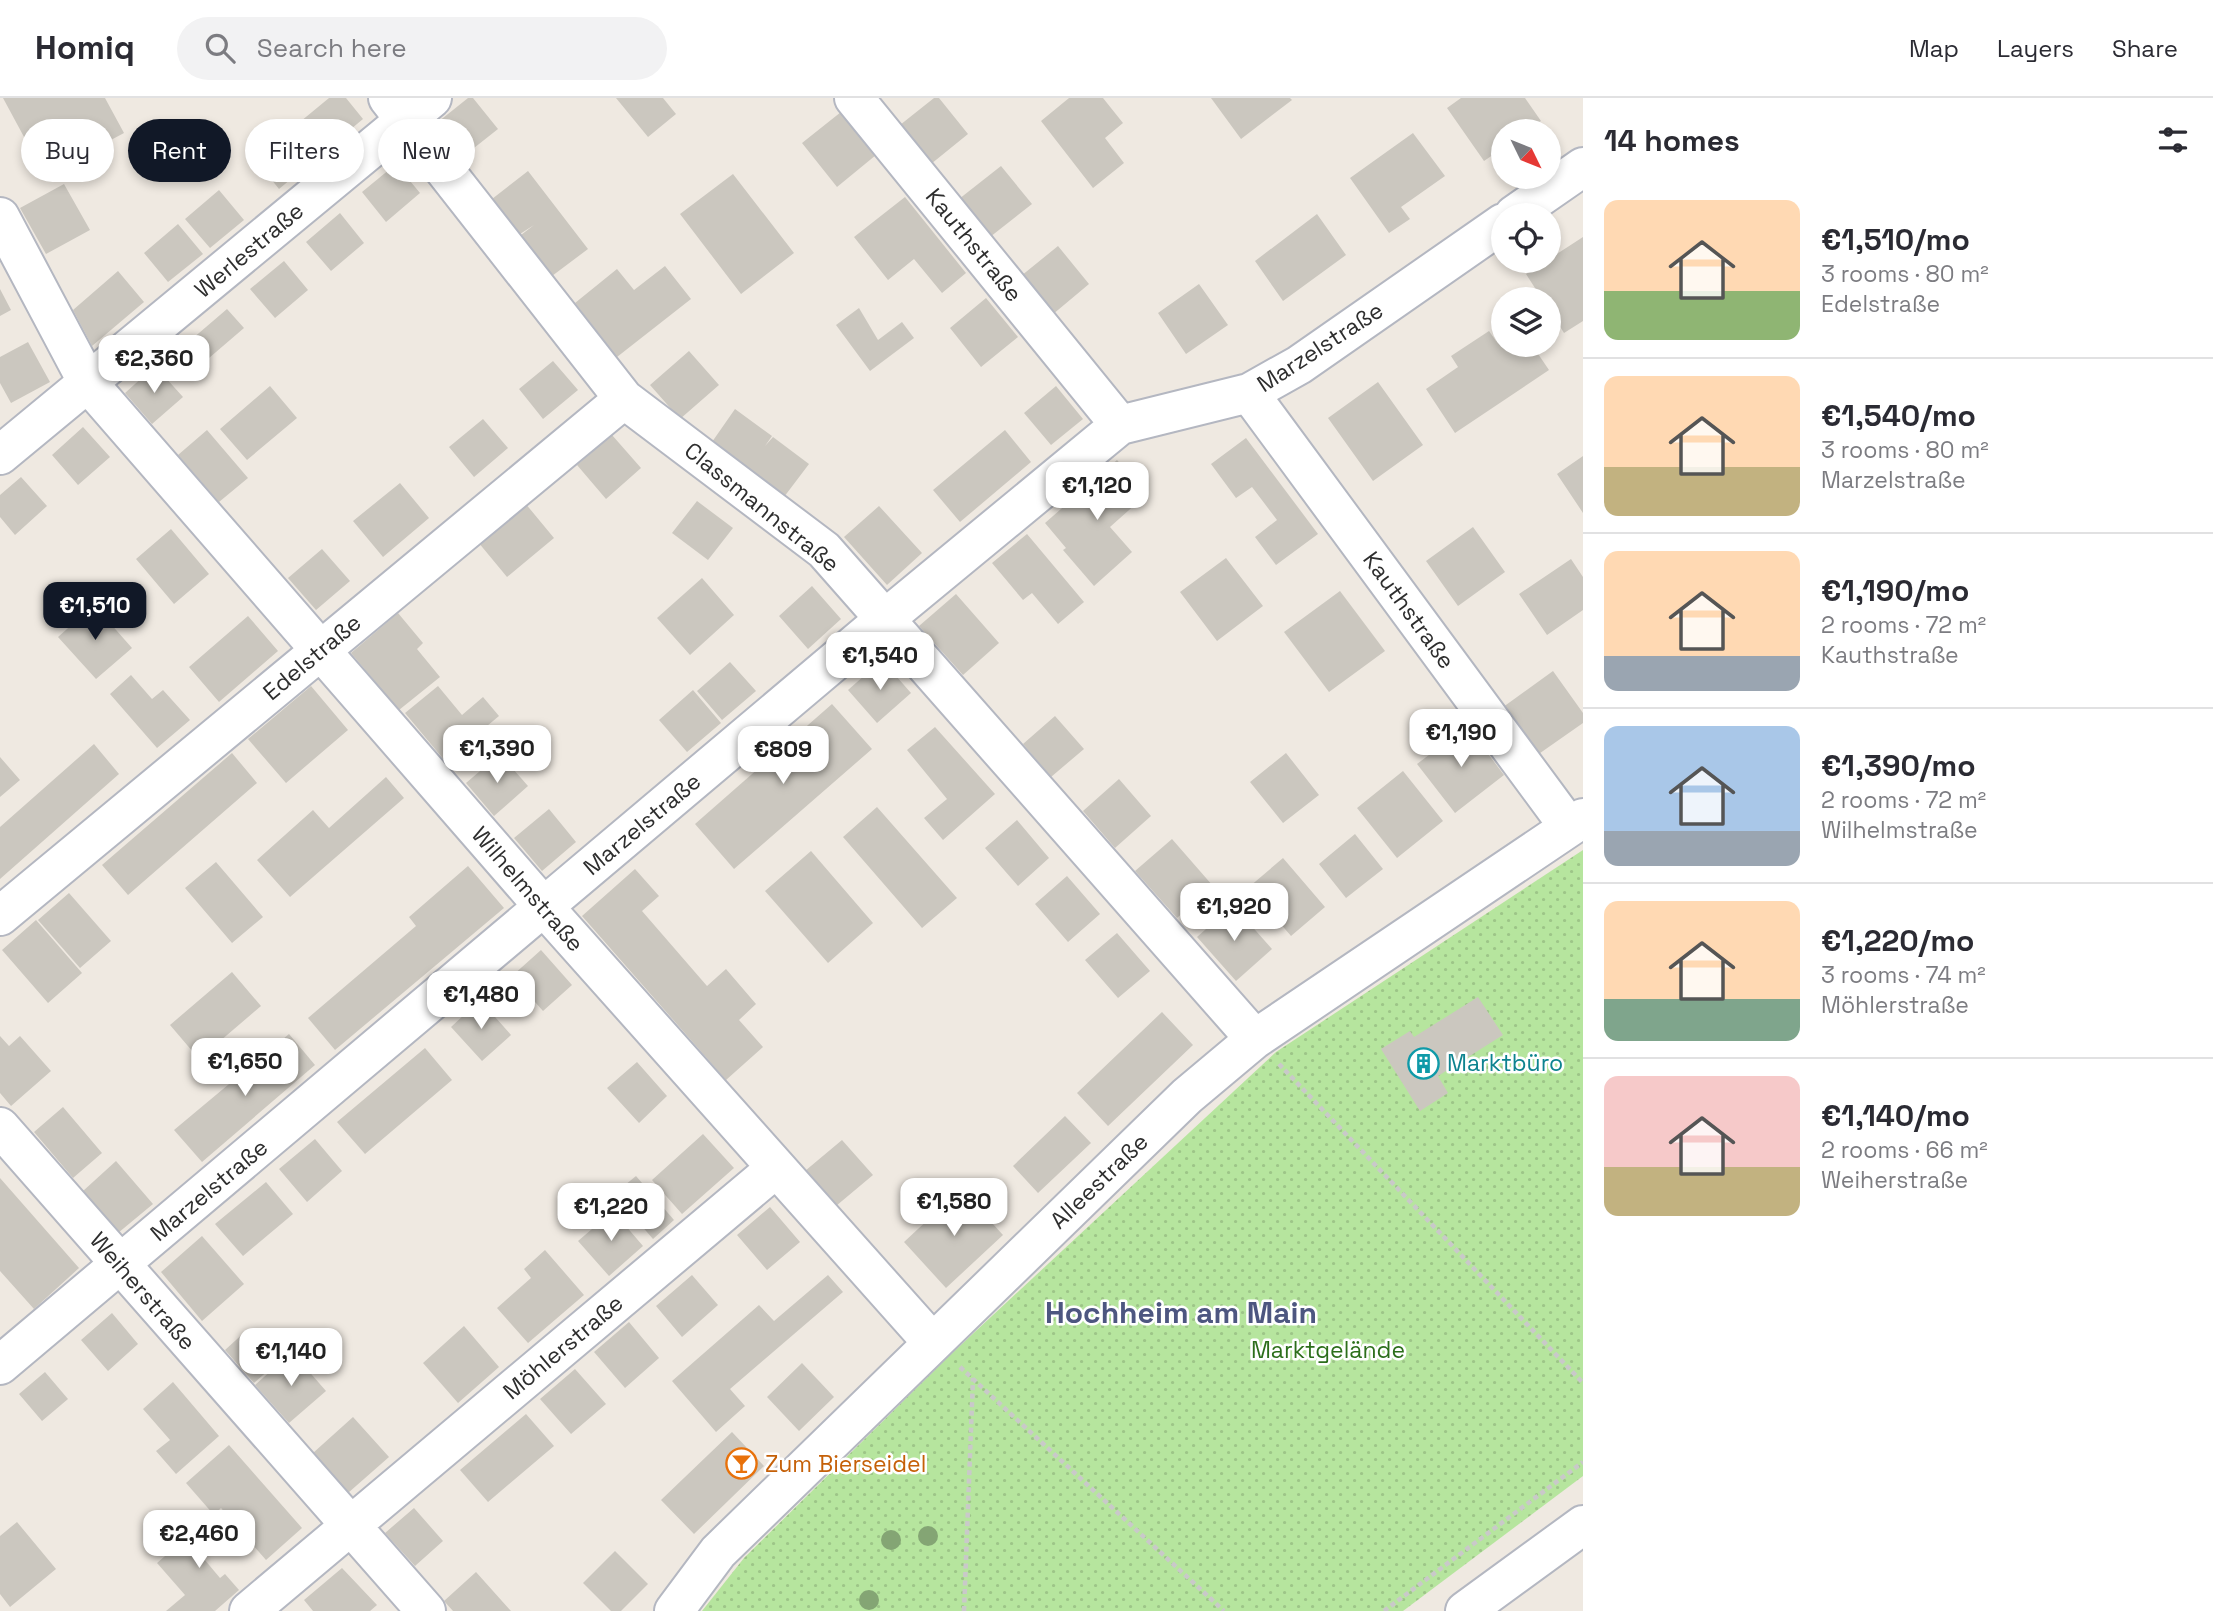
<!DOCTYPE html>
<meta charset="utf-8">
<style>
:root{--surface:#fff;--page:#f2f2f3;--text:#2b2b33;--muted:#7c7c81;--line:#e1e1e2;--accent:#111827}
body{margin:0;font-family:"Space Grotesk",sans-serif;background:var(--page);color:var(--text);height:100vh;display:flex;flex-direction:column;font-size:26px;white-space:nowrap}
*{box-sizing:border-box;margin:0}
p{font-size:23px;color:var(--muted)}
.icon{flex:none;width:38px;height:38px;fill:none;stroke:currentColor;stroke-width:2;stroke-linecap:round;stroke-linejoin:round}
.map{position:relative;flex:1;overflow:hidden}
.side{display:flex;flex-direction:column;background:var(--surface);width:630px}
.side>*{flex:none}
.guide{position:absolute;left:21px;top:21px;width:665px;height:63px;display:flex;gap:14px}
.needle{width:46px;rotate:133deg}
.buttons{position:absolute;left:1491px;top:21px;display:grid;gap:14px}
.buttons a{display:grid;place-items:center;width:70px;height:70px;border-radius:50%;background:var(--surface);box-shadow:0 4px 10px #0003;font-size:35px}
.price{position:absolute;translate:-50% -60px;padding:0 16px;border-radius:14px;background:#fff;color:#222;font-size:23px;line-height:46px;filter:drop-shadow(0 2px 4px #0008)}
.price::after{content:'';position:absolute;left:50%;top:42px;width:21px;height:16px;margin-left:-10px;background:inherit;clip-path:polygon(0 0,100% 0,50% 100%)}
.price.selected{background:var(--accent);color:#fff}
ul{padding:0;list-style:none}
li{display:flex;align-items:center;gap:21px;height:175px;padding:0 21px}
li+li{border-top:2px solid var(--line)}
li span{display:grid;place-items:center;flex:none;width:196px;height:140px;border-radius:14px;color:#555}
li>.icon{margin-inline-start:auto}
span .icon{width:84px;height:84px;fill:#fffc;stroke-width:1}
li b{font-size:30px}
h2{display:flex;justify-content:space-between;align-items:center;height:84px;padding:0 21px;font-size:30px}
.chip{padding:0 24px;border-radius:32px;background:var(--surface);box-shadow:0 4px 10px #0003;font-size:24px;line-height:63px}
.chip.selected{background:var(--accent);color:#fff}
header{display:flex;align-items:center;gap:42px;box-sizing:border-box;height:98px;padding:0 35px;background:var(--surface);border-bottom:2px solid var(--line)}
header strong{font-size:33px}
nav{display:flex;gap:38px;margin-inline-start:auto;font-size:24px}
.search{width:490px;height:63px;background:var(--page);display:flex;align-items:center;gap:18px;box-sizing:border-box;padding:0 24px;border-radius:38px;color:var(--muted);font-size:26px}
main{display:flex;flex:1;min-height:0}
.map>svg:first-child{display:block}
</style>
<header>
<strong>Homiq</strong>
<div class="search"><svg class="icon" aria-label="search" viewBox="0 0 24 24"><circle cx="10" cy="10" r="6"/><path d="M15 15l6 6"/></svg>Search here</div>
<nav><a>Map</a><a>Layers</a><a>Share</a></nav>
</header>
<main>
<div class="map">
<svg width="1583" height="1513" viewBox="0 0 1583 1513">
<defs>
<pattern id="grass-dots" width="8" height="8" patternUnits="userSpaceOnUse" patternTransform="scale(1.75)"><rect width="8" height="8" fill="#b6e59e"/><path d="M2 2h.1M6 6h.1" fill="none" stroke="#9dc588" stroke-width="1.8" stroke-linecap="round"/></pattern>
</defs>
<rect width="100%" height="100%" fill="#efe9e1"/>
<!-- grass -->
<path fill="url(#grass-dots)" d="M 1583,752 L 1583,1378 L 1403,1513 L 702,1513 L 744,1460 L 949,1258 L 1276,954 Z"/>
<!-- building -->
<path fill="#cbc7bf" d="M 3,0 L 105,0 L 124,35 L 66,66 L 58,51 L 37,63 Z
M 329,0 L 346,0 L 363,21 L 279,91 L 255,61 Z
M 468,0 L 473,0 L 498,31 L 460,61 L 433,28 Z
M 616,0 L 663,0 L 676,16 L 648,39 Z
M 934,0 L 939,0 L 968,36 L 931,66 L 900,27 Z
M 1069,0 L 1103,0 L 1123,25 L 1105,40 L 1124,65 L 1093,90 L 1041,23 Z
M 1211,0 L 1290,0 L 1292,2 L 1241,41 Z
M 1461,0 L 1525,0 L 1541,23 L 1526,33 L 1503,33 L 1503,50 L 1484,63 L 1447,10 Z
M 841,14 L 876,57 L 837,89 L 802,45 Z
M 1413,35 L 1445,78 L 1401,109 L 1410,121 L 1389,135 L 1350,80 Z
M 396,66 L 420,95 L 386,124 L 362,94 Z
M 1001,68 L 1032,106 L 990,139 L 959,101 Z
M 528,73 L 588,151 L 552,178 L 521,137 L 534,127 L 520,136 L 492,101 Z
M 733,76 L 794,155 L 741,196 L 680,116 Z
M 64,86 L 90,132 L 46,156 L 20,110 Z
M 219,92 L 244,122 L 210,150 L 185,121 Z
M 905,99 L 966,175 L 942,195 L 914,161 L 888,182 L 854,139 Z
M 340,115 L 364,145 L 331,173 L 306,144 Z
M 1317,116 L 1346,157 L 1283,203 L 1255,163 Z
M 178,126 L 203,156 L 168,184 L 144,155 Z
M 1583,139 L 1583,223 L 1564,235 L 1549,211 L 1549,201 L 1542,201 L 1526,176 Z
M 1058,148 L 1089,186 L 1052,217 L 1021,178 Z
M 284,163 L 308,192 L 275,220 L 250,191 Z
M 665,168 L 691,201 L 617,259 L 575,205 L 617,171 L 634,192 Z
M 118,173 L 144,204 L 92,248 L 73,212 Z
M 1199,186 L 1228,227 L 1186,256 L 1158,215 Z
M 0,191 L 11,212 L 0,218 Z
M 986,200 L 1018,239 L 981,269 L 950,230 Z
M 859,210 L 878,242 L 902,224 L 914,240 L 870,273 L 836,227 Z
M 227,211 L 244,230 L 202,266 L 185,247 Z
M 1489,233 L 1496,243 L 1503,238 L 1503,247 L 1532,247 L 1549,272 L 1455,335 L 1426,291 L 1458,269 L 1451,258 Z
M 28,244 L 50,284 L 11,305 L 0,285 L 0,259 Z
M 689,253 L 719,287 L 680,321 L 650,287 Z
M 553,263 L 578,292 L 543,321 L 519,291 Z
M 155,268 L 183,299 L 152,326 L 125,295 Z
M 1378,284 L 1423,347 L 1373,383 L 1328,320 Z
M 270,288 L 297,320 L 247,362 L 220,331 Z
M 1056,288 L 1083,321 L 1051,347 L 1024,315 Z
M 735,311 L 772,338 L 765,348 L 773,339 L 809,366 L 784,399 L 712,344 Z
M 483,321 L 508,350 L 474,379 L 449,349 Z
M 83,329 L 110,359 L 78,387 L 52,357 Z
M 207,332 L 248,380 L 219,404 L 178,357 Z
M 1005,332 L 1031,364 L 960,424 L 933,392 Z
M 612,337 L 641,370 L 606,401 L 577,367 Z
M 1246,340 L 1318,436 L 1276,467 L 1255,439 L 1277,422 L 1252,389 L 1236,400 L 1211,366 Z
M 1583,358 L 1583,415 L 1557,376 Z
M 1117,362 L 1147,396 L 1110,429 L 1132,454 L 1094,488 L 1063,452 L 1066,450 L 1045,425 Z
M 21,379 L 47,408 L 15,437 L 0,419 L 0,397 Z
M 400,385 L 429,420 L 383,459 L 353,423 Z
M 697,403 L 733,430 L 708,462 L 672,435 Z
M 525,405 L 554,440 L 507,479 L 478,444 Z
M 879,408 L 922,455 L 887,487 L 844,439 Z
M 1473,429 L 1505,474 L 1458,508 L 1426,463 Z
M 171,431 L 209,476 L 174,506 L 136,461 Z
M 1027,436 L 1084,504 L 1058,526 L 1032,495 L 1023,502 L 992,465 Z
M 322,451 L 350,483 L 316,512 L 288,480 Z
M 1226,460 L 1263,508 L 1217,543 L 1180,494 Z
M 1571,461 L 1583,479 L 1583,512 L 1547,537 L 1519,496 Z
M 702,480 L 734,517 L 690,557 L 657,520 Z
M 812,488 L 841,521 L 808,551 L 779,518 Z
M 1340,493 L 1385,553 L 1329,594 L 1284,534 Z
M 956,496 L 999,545 L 963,577 L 919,528 Z
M 94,507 L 132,550 L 96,581 L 58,539 Z
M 398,515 L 423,545 L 417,551 L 440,579 L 399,612 L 351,555 Z
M 248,518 L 278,553 L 219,604 L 189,569 Z
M 882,562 L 911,595 L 877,625 L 848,592 Z
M 730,564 L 756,593 L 722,622 L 697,593 Z
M 1553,573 L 1583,615 L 1583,625 L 1533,660 L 1499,612 Z
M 131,577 L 152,601 L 163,592 L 190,622 L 157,650 L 110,596 Z
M 311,588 L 348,632 L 286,685 L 248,641 Z
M 438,588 L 462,617 L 483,599 L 499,618 L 445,663 L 405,615 Z
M 693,592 L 721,625 L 687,654 L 659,622 Z
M 832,606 L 872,651 L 734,771 L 695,726 Z
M 1055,618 L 1084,651 L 1051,679 L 1023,646 Z
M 1467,628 L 1504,677 L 1455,715 L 1417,666 Z
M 935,629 L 995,696 L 943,742 L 924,720 L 947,701 L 907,652 Z
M 94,646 L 119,676 L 0,781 L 0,729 Z
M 232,655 L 257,685 L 128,797 L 102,767 Z
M 1286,655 L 1319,697 L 1283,725 L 1250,684 Z
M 500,656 L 528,688 L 494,718 L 466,685 Z
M 0,659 L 20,682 L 0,699 Z
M 1403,673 L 1443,723 L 1397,760 L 1357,710 Z
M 386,679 L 404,700 L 290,799 L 257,762 L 313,712 L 329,730 Z
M 1119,681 L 1151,718 L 1115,750 L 1083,713 Z
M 877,709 L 957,800 L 922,830 L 843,739 Z
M 549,711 L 576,744 L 542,773 L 514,740 Z
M 1017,722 L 1049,760 L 1018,788 L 985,750 Z
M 1355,736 L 1383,771 L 1346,800 L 1319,766 Z
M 1172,741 L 1213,788 L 1177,820 L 1135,773 Z
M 811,753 L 873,825 L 828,865 L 765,793 Z
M 1283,760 L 1325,809 L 1291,838 L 1249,789 Z
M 216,764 L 263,819 L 232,845 L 185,790 Z
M 468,768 L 504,810 L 335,952 L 308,920 L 416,828 L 409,819 Z
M 635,771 L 659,798 L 642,813 L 707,888 L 726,871 L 756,906 L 739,922 L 763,949 L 726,982 L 582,818 Z
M 1067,778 L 1100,816 L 1068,844 L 1035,806 Z
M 69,795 L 111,843 L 80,870 L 38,822 Z
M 1233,807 L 1272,851 L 1236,883 L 1197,839 Z
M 36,822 L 82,875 L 48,905 L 2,852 Z
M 1117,835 L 1150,873 L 1118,900 L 1085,862 Z
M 541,852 L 572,887 L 543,913 L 512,878 Z
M 232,874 L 261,908 L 199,961 L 170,927 Z
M 1478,899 L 1503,937 L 1438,978 L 1448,995 L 1420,1013 L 1381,951 L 1410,933 L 1414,939 Z
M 480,902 L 511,937 L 482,963 L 451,929 Z
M 1162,914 L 1193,947 L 1108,1028 L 1077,995 Z
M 289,936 L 315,967 L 202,1064 L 174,1032 Z
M 0,938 L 9,948 L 20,938 L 51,973 L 11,1008 L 0,995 Z
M 425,950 L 452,982 L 365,1056 L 337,1024 Z
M 637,964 L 667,998 L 639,1025 L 607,990 Z
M 63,1009 L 102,1055 L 73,1080 L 34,1034 Z
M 1065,1018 L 1091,1045 L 1038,1095 L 1013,1068 Z
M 703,1036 L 734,1070 L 682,1116 L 652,1082 Z
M 315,1041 L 342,1073 L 307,1104 L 279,1071 Z
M 842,1042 L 873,1077 L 836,1108 L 805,1073 Z
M 116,1063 L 153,1106 L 118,1135 L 83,1093 Z
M 636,1078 L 674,1122 L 653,1141 L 614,1096 Z
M 0,1080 L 79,1170 L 34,1211 L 0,1173 Z
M 266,1084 L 293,1116 L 243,1158 L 215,1126 Z
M 961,1091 L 1003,1137 L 946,1190 L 904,1144 Z
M 770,1109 L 800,1144 L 767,1172 L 737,1137 Z
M 613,1113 L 643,1148 L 609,1178 L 578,1143 Z
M 202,1138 L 244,1186 L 202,1223 L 161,1174 Z
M 545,1152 L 584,1197 L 528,1245 L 497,1210 L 531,1180 L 524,1171 Z
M 692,1177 L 718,1207 L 682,1239 L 656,1208 Z
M 828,1177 L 843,1194 L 730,1291 L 745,1308 L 716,1334 L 672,1283 L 759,1207 L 774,1223 Z
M 112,1215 L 138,1246 L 108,1273 L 81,1242 Z
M 629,1224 L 659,1260 L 625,1290 L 594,1254 Z
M 464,1228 L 499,1269 L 458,1305 L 423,1265 Z
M 247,1232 L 262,1249 L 274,1239 L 288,1255 L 254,1285 L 225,1252 Z
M 292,1254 L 326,1293 L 289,1325 L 255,1287 Z
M 802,1265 L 834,1299 L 799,1333 L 767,1299 Z
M 575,1271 L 606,1306 L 571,1336 L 540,1301 Z
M 45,1274 L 68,1301 L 42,1323 L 19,1296 Z
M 173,1284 L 219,1338 L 176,1376 L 156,1353 L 170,1342 L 143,1311 Z
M 526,1316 L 554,1348 L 488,1404 L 460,1372 Z
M 353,1319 L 389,1359 L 348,1395 L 313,1355 Z
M 732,1334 L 764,1368 L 694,1436 L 661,1402 Z
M 229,1347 L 302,1430 L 266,1462 L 221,1410 L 214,1417 L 186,1385 Z
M 414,1410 L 443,1443 L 415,1468 L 385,1435 Z
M 212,1417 L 231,1439 L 210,1458 L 204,1451 L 199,1455 L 220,1480 L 225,1476 L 239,1492 L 215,1513 L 166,1513 L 185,1497 L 157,1465 Z
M 17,1424 L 56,1471 L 10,1509 L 0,1496 L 0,1438 Z
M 615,1453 L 648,1486 L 621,1513 L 611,1513 L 583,1485 Z
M 342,1470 L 377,1507 L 370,1513 L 313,1513 L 304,1502 Z
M 476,1474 L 511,1513 L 453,1513 L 444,1503 Z"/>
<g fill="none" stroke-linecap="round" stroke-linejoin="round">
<defs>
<path id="street" d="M 388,0 L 624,301 L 824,452 L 1255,941
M 854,0 L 1120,327
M 1514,117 L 1583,69
M 0,119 L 88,285 L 544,809 L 932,1244
M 1249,295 L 1569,729
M 0,357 L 432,0
M 0,818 L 624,301
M 0,1029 L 426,1513
M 0,1267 L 886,520 L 1120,327 L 1249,295 L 1299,267 L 1503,125
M 249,1513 L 775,1071
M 674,1513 L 718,1454 L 1187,998 L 1255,941 L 1583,720
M 1465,1513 L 1583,1427"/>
</defs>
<!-- street casing -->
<use href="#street" stroke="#b4b7c1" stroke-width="42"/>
<!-- path -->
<path stroke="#c9c9c9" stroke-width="4.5" stroke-dasharray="5 3.5" stroke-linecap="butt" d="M 1279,966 L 1583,1285
M 960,1269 L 1224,1513
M 964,1513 L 973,1280
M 1384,1513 L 1583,1364"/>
<!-- street -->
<use href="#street" stroke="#fff" stroke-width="38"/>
</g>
<!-- trees -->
<g fill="#84a574">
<circle cx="928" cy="1438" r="10"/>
<circle cx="891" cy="1442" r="10"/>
<circle cx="869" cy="1502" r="10"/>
</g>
<!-- icons -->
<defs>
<symbol id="building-ring" viewBox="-11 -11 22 22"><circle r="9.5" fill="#fff" stroke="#0f9aa8" stroke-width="1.5"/><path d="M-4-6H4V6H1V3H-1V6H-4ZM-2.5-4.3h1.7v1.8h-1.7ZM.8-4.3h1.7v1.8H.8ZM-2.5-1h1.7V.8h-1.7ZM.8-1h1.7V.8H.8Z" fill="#0f9aa8"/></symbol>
<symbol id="bar-ring" viewBox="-11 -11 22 22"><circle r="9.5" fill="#fff" stroke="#e8710a" stroke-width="1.5"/><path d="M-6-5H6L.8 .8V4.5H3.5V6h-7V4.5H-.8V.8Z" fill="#e8710a"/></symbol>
</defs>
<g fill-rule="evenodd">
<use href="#building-ring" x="1406" y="948" width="35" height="35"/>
<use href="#bar-ring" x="724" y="1348" width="35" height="35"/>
</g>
<g text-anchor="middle" stroke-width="5" stroke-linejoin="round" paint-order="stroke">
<!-- street labels -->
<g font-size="23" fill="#2e2e2e" stroke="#fff">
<text transform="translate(974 147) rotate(51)" y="8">Kauthstraße</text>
<text transform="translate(249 152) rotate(-40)" y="8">Werlestraße</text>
<text transform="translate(1320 249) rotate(-33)" y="8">Marzelstraße</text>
<text transform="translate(762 409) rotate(39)" y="8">Classmannstraße</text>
<text transform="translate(1409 512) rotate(54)" y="8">Kauthstraße</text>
<text transform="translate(312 559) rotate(-40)" y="8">Edelstraße</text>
<text transform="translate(642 726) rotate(-40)" y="8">Marzelstraße</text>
<text transform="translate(528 791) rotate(49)" y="8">Wilhelmstraße</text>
<text transform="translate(1099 1083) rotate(-44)" y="8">Alleestraße</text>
<text transform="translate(209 1092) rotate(-40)" y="8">Marzelstraße</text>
<text transform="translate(143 1193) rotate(49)" y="8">Weiherstraße</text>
<text transform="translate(563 1249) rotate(-40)" y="8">Möhlerstraße</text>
</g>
<!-- culture labels -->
<g font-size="23" fill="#0d838f" stroke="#fff" text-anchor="start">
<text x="1447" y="973">Marktbüro</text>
</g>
<!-- park labels -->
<g font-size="23" fill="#2c6e1b" stroke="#fff">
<text x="1328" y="1260">Marktgelände</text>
</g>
<!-- food labels -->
<g font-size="23" fill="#c56008" stroke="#fff" text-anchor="start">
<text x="765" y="1374">Zum Bierseidel</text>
</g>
<!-- district labels -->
<g font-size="30" font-weight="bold" fill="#4d5680" stroke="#fff">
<text x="1181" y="1225">Hochheim am Main</text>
</g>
</g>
</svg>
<div class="buttons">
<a><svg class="needle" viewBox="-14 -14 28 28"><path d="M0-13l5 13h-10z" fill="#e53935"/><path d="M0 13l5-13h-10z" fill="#7c7c81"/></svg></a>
<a><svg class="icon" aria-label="locate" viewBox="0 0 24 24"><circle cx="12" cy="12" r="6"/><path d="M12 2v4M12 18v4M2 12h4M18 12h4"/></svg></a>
<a><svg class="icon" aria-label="layers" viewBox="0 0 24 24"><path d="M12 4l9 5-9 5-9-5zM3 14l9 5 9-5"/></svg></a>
</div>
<b class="price" style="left:154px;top:297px">€2,360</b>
<b class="price" style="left:1097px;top:424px">€1,120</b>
<b class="price selected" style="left:95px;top:544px">€1,510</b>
<b class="price" style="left:880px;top:594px">€1,540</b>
<b class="price" style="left:1461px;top:671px">€1,190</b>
<b class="price" style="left:497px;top:687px">€1,390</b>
<b class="price" style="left:783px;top:688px">€809</b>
<b class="price" style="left:1234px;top:845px">€1,920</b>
<b class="price" style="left:481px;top:933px">€1,480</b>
<b class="price" style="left:245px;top:1000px">€1,650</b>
<b class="price" style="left:954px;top:1140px">€1,580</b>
<b class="price" style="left:611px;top:1145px">€1,220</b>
<b class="price" style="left:291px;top:1290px">€1,140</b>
<b class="price" style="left:199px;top:1472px">€2,460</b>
<div class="guide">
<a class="chip">Buy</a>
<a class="chip selected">Rent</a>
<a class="chip">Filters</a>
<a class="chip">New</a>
</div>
</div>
<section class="side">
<h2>14 homes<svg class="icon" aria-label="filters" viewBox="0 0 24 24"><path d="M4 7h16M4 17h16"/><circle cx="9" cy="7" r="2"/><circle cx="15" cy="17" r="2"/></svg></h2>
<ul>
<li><span style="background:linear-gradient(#ffd9b3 65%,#8fb573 0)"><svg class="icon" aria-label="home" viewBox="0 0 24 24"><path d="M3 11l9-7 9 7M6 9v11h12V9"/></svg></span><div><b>€1,510/mo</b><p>3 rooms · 80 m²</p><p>Edelstraße</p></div></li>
<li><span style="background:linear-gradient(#ffd9b3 65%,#c2b280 0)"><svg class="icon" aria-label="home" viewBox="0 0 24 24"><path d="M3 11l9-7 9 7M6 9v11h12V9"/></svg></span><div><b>€1,540/mo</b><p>3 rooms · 80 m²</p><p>Marzelstraße</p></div></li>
<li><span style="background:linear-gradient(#ffd9b3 75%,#9aa5b1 0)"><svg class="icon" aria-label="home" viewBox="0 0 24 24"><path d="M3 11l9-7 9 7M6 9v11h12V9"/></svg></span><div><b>€1,190/mo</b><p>2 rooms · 72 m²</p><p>Kauthstraße</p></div></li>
<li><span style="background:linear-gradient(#a9c7e8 75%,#9aa5b1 0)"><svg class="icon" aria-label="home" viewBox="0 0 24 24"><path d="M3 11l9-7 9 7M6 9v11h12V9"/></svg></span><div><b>€1,390/mo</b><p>2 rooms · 72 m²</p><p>Wilhelmstraße</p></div></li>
<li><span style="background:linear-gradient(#ffd9b3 70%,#7fa58c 0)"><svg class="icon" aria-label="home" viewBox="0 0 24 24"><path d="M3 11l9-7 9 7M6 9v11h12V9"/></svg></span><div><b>€1,220/mo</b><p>3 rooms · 74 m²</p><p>Möhlerstraße</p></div></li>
<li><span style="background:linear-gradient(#f6c9c9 65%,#c2b280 0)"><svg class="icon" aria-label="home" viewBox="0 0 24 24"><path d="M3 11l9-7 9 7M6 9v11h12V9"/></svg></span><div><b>€1,140/mo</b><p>2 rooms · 66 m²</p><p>Weiherstraße</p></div></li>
</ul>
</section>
</main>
